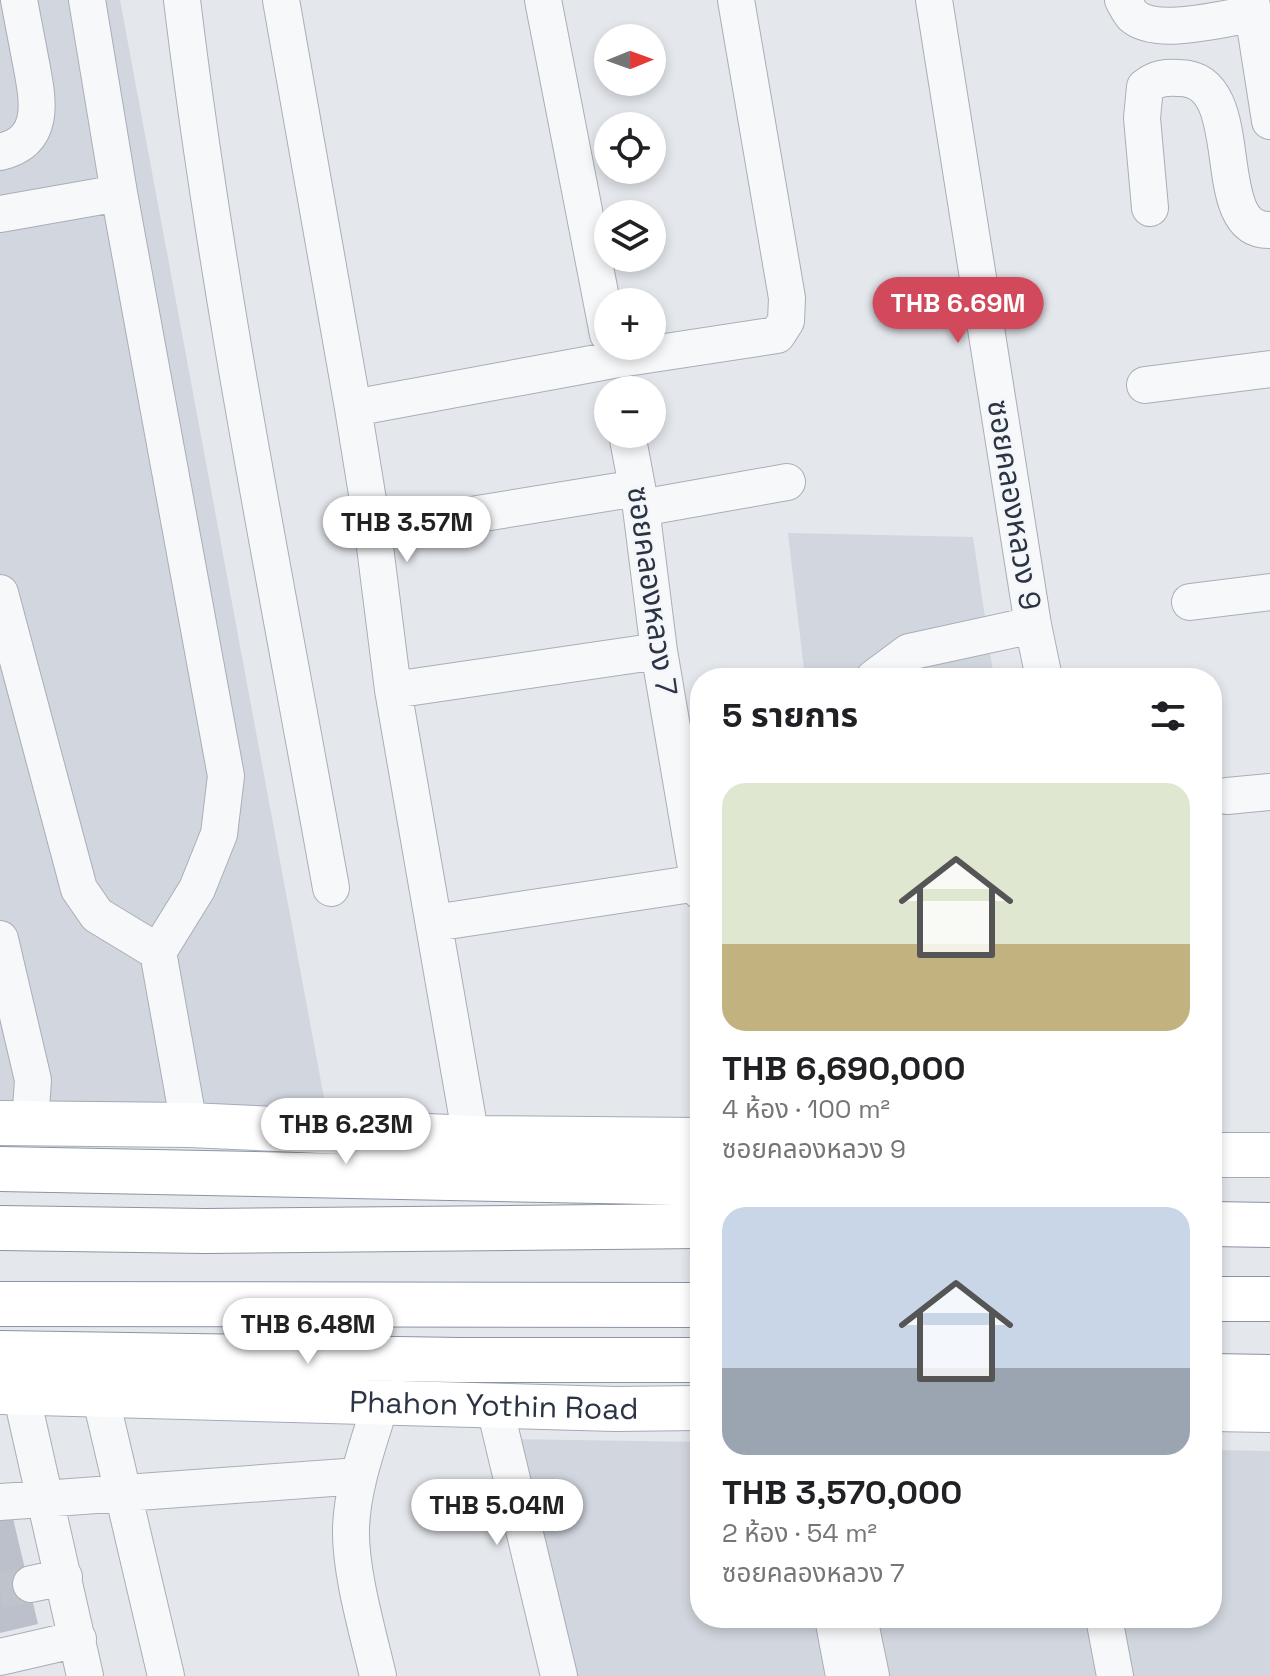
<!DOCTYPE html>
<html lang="th">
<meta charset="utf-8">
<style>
:root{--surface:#fff;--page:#f2f2f2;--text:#202124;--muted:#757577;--accent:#d1495b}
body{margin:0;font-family:"Space Grotesk","Noto Sans Thai",sans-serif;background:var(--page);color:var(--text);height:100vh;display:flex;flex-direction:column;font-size:30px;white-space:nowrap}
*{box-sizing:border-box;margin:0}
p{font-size:26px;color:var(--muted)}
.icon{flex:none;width:44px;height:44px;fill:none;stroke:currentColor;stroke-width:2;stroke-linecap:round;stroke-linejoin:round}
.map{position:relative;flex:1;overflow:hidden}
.details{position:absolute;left:690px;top:668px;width:532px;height:960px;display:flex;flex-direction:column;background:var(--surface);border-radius:32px;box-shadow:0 4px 12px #0003}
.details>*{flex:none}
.needle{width:52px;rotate:89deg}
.tools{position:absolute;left:594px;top:24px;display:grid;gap:16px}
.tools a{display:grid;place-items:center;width:72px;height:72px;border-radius:50%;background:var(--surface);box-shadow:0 4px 12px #0003;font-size:40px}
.price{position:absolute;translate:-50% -68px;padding:0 18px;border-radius:28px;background:#fff;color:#222;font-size:26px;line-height:52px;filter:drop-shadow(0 2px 4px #0008)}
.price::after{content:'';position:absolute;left:50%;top:48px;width:24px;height:18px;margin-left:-12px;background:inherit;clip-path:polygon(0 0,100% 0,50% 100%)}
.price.active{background:var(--accent);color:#fff}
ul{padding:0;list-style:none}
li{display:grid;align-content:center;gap:16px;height:424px;padding:0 32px}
li span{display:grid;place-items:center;height:248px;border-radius:24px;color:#555}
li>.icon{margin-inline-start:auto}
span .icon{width:144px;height:144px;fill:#fffc;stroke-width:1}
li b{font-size:34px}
h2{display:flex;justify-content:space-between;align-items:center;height:96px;padding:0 32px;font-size:34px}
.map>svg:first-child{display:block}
</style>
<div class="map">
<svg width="1270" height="1676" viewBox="0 0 1270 1676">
<rect width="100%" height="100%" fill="#e4e7ec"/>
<!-- built -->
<path fill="#d2d6de" d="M 0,0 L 120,0 L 327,1114 L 0,1109 Z
M 788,533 L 973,537 L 994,678 L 805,678 Z
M 503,1439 L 700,1442 L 700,1618 L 1212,1618 L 1212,1450 L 1270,1451 L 1270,1676 L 561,1676 Z"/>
<!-- building -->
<path fill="#bbc0ca" d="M 7,1493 L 38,1624 L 0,1633 L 0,1495 Z"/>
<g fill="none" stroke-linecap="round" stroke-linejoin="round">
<!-- minor-tunnel -->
<path stroke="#bfc3cb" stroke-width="36" stroke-dasharray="36 18" stroke-linecap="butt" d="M 0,1590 L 31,1584"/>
<defs>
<path id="minor" d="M 87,0 L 119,193 L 226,776 L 219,834 L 197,889 L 158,952 L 189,1125
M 182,0 C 218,298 278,593 331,888
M 281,0 L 353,408 L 373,531 L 393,690 L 471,1138
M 543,0 L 608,334
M 934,0 L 1033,625 L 1044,678
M 1123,0 C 1126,5 1129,12 1133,16 C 1157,37 1224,18 1253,14
M 1251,0 L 1270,121
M 0,152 C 47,141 38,100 31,63 C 27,42 23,21 19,0
M 1150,208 L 1142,118 L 1145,87 C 1156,78 1166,77 1180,78 C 1253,80 1204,232 1270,230
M 0,214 L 119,193
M 1145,385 L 1270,369
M 353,408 L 613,360 L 777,335 L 786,321 L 787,298 L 736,0
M 627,434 L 641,508 L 659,651 L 700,891
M 641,508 L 787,482
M 373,531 L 637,488
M 0,593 L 79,889 L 97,915 L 158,952
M 1190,602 L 1270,592
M 874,678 L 909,652 L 1033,625
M 393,690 L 659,651
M 1227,796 L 1270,792
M 434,923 L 698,883
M 0,939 L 33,1080 L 30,1123
M 21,1393 L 85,1676
M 100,1395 L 166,1676
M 494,1404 L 559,1676
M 0,1502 L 359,1476
M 31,1584 L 64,1577
M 833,1618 L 844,1676
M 859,1618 L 871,1676
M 1104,1618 L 1115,1676
M 0,1657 L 78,1639
M 378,1676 C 368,1633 350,1572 351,1529 C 352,1486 369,1443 381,1402"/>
<g id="major">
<path d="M 0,1123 L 189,1125 L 471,1138 L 700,1140"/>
<path d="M 1212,1155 L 1270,1155"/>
<path id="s1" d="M 0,1392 L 615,1409 L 700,1408"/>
<path d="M 1212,1409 L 1270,1410"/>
</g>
<path id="highway" d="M 0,1169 L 700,1183
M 1212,1224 L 1270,1225
M 0,1228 L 205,1231 L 700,1226
M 1212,1299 L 1270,1299
M 0,1304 L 700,1305
M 0,1353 L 460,1360 L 700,1360
M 1212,1376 L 1270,1377"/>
</defs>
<!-- minor casing -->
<use href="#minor" stroke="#a9aeb7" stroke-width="38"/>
<!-- major casing -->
<use href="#major" stroke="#a3abb8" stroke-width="46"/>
<!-- highway casing -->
<use href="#highway" stroke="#8b94a3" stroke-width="46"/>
<!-- minor -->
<use href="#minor" stroke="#f7f8fa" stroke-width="36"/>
<!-- major -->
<use href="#major" stroke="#fff" stroke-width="44"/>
<!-- highway -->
<use href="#highway" stroke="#fff" stroke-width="44"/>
</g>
<g text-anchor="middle" stroke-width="6" stroke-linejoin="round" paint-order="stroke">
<!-- street labels -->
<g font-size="30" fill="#2b3445" stroke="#f4f6f9">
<text transform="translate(1014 505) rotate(81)" y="10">ซอยคลองหลวง 9</text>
<text transform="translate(652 591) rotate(82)" y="10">ซอยคลองหลวง 7</text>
<text dy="10" stroke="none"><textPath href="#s1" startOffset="494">Phahon Yothin Road</textPath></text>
</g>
</g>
</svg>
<div class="tools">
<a><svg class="needle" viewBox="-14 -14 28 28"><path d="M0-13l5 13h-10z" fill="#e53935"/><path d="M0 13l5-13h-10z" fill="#757577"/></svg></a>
<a><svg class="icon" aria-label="locate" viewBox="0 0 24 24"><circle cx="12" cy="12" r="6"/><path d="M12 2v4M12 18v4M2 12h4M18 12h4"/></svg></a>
<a><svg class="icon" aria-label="layers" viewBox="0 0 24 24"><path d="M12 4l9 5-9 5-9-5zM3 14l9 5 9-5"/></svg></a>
<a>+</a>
<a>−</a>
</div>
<b class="price active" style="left:958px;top:345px">THB 6.69M</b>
<b class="price" style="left:407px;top:564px">THB 3.57M</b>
<b class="price" style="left:346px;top:1166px">THB 6.23M</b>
<b class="price" style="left:308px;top:1366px">THB 6.48M</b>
<b class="price" style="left:497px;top:1547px">THB 5.04M</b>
<section class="details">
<h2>5 รายการ<svg class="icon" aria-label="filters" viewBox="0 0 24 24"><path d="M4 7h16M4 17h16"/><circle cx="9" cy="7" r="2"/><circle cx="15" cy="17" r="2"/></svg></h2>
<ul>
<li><span style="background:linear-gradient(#dfe7d0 65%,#c2b280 0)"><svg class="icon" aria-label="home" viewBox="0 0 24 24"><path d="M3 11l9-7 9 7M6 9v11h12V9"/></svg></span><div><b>THB 6,690,000</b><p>4 ห้อง · 100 m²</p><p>ซอยคลองหลวง 9</p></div></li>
<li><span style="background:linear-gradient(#c9d6e8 65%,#9aa5b1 0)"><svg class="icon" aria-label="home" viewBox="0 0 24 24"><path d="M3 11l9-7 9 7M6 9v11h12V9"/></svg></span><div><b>THB 3,570,000</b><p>2 ห้อง · 54 m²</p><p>ซอยคลองหลวง 7</p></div></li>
</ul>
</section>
</div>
